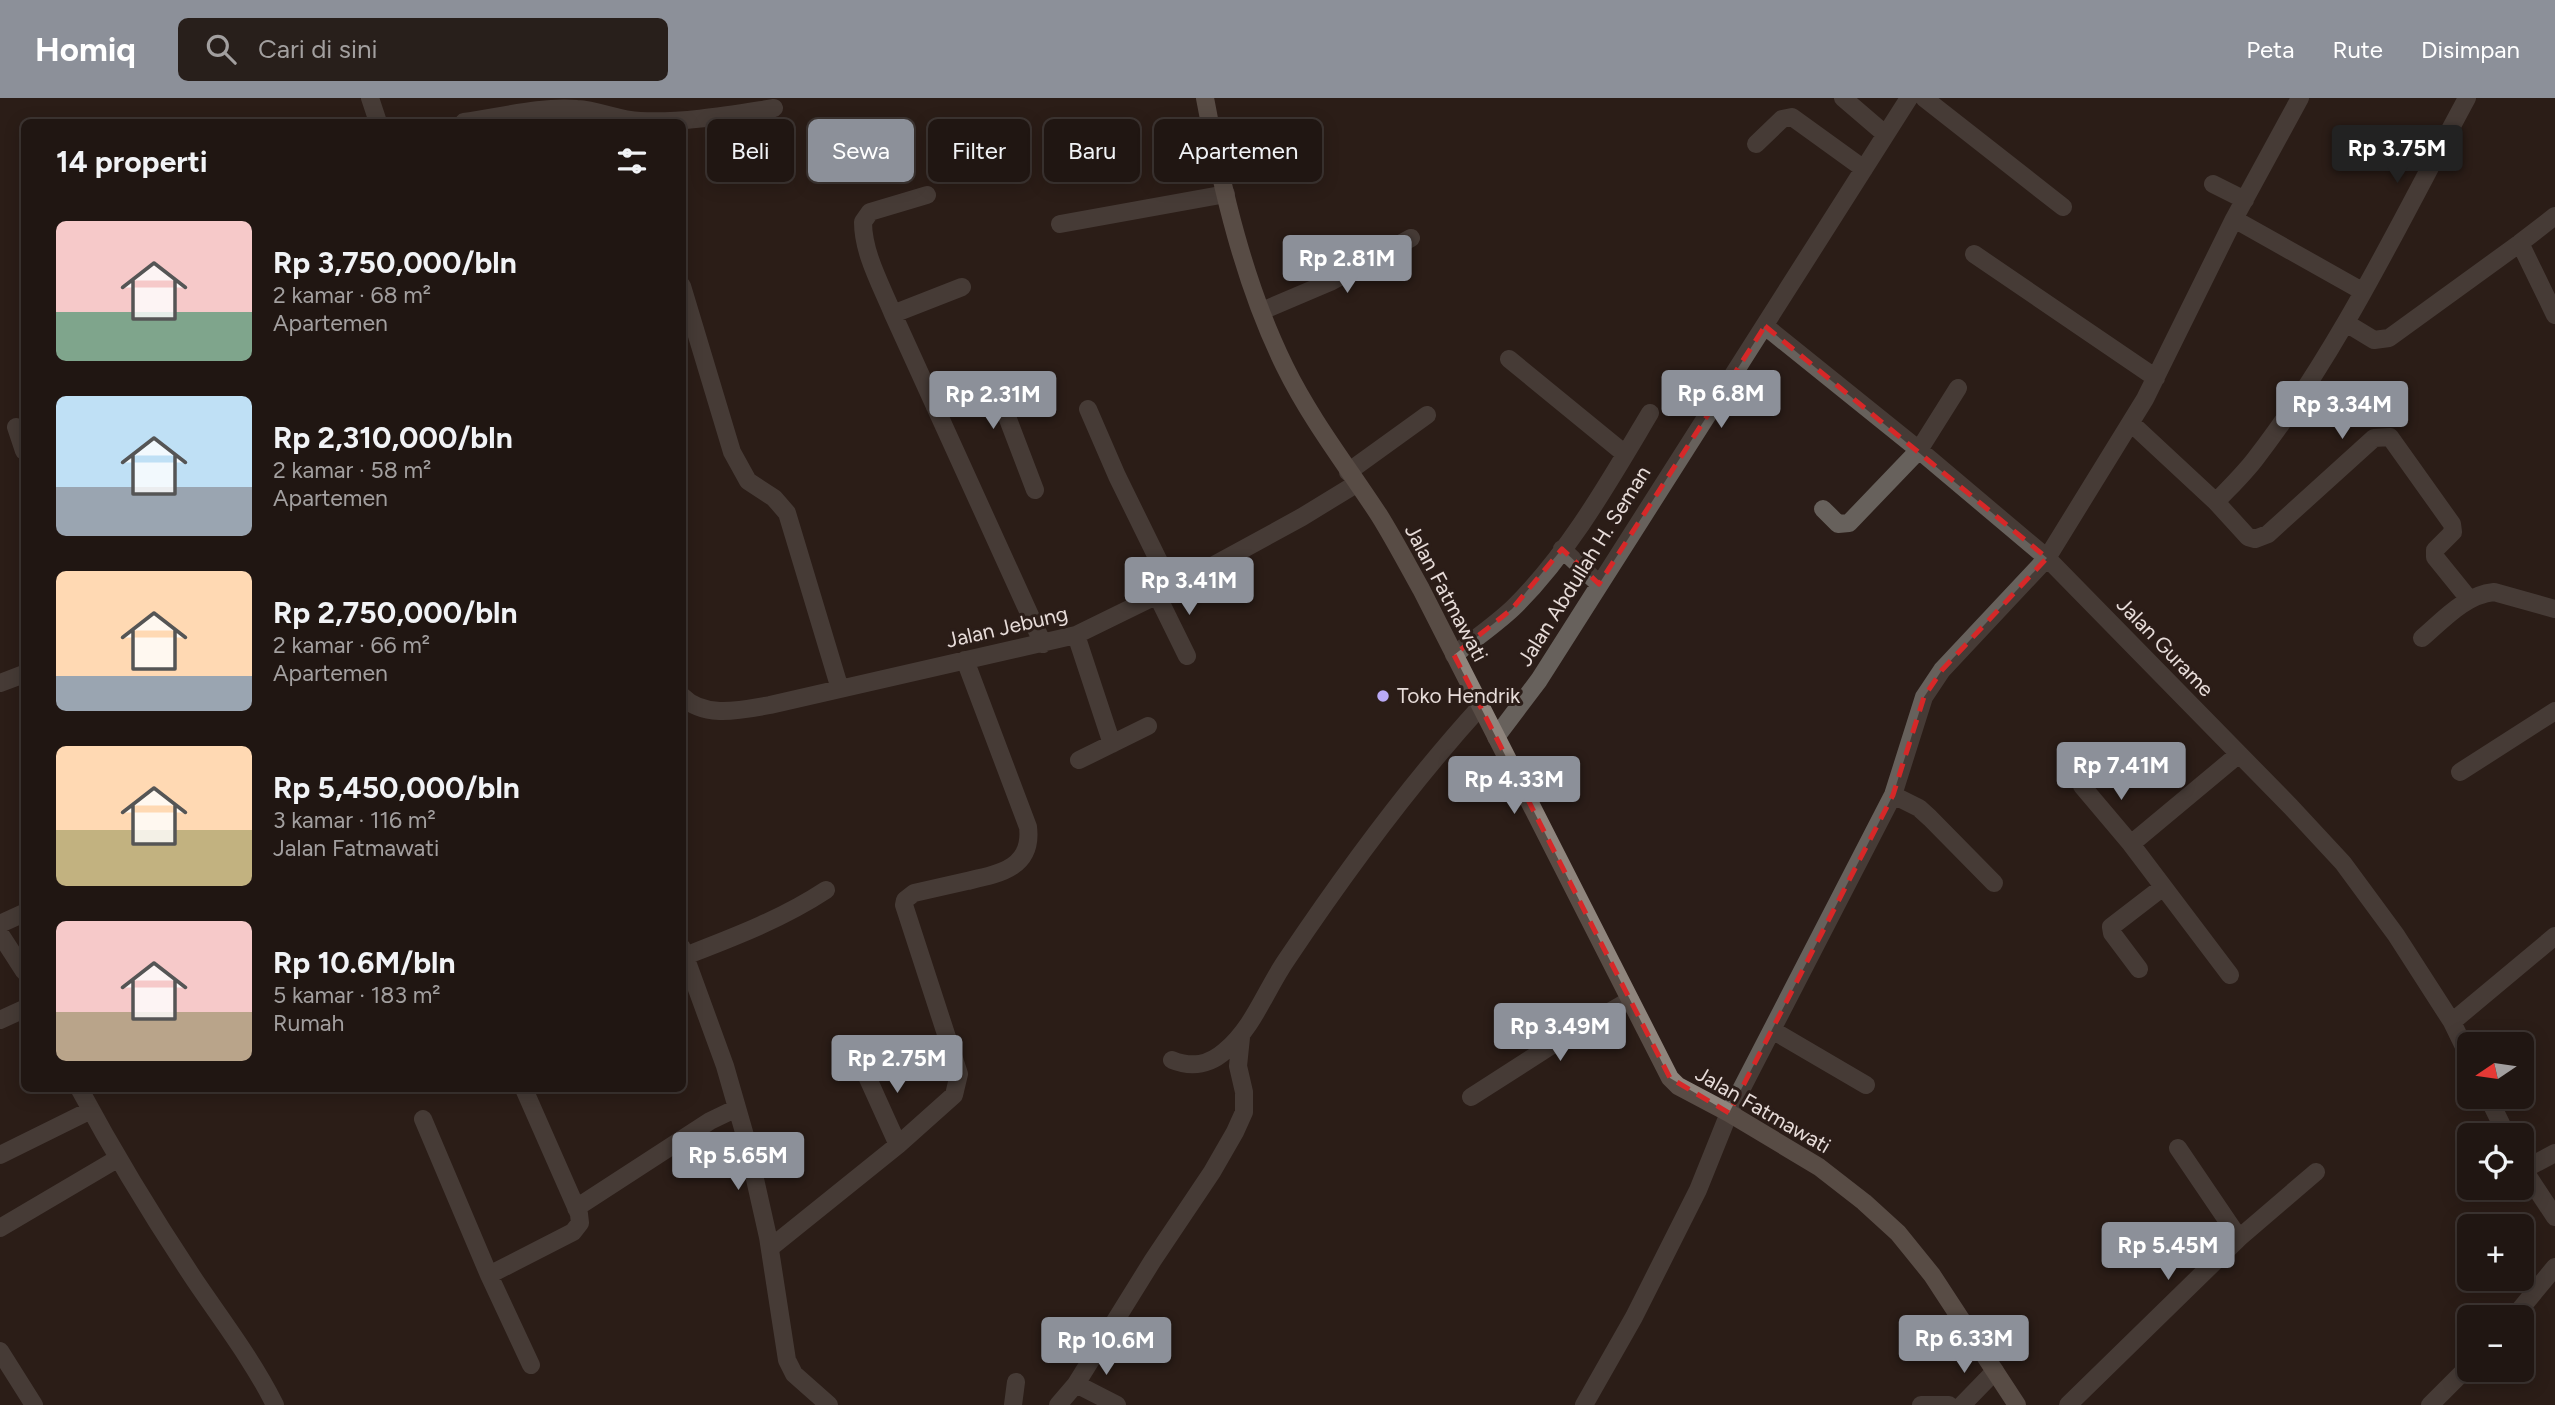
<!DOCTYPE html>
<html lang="id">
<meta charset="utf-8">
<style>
:root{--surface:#201612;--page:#281f1b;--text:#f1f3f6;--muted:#a29f9f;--line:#3d3532;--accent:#8c9099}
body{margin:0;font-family:Figtree,sans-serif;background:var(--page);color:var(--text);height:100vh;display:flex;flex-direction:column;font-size:26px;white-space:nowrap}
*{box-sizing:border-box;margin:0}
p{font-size:23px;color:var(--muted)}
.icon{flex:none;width:38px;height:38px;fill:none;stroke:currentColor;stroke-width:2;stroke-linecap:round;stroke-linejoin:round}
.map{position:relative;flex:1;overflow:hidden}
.panel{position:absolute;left:21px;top:21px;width:665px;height:973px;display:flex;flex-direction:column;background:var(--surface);border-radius:10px;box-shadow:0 4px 18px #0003,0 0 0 2px var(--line)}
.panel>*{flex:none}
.banner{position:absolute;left:707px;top:21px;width:665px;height:63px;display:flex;gap:14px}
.needle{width:46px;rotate:257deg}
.buttons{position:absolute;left:2457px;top:934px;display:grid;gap:14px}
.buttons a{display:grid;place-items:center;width:77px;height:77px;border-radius:10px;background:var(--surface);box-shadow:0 4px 18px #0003,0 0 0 2px var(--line);font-size:35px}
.price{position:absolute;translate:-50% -60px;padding:0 16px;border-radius:7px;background:var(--accent);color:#fff;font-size:23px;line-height:46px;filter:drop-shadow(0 2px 4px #0008)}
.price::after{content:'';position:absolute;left:50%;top:42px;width:21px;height:16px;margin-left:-10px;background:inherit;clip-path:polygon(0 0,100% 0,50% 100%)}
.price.on{background:#222;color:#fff}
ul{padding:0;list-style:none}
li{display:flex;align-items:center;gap:21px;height:175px;padding:0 35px}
li span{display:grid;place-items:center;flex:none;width:196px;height:140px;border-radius:10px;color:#555}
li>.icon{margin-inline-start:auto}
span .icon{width:84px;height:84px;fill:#fffc;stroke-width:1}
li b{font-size:30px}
h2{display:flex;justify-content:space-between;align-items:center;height:84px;padding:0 35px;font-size:30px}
.tag{padding:0 24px;border-radius:10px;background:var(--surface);box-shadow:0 4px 18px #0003,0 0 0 2px var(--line);font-size:24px;line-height:63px}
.tag.on{background:var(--accent);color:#fff}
header{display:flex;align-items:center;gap:42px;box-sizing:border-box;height:98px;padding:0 35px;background:var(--accent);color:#fff}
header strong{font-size:33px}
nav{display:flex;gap:38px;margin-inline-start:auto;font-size:24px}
.search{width:490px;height:63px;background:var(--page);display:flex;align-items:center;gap:18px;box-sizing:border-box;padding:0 24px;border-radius:10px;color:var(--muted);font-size:26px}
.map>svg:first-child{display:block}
</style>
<header>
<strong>Homiq</strong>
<div class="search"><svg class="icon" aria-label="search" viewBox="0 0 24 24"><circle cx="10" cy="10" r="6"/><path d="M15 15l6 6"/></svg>Cari di sini</div>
<nav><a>Peta</a><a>Rute</a><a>Disimpan</a></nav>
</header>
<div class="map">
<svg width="2555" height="1307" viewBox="0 0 2555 1307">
<rect width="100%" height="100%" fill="#2b1d18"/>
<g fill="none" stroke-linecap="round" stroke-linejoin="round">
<!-- street -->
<path stroke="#67615c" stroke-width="18" d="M 370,0 L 378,24
M 1843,0 L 1885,36
M 1924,0 L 2063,109
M 464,24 C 501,19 540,8 577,11 C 598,12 618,22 640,23 C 685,25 729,17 774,10
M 1756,46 L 1782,21 L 1792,19 L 1864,71
M 2213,86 L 2245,102
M 927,97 L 870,114 L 863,124 C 863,155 881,187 893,216 L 1043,546
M 2555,118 L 2520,145 L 2555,217
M 2234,121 L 2362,193
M 1060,126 L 1226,96
M 1974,156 L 2156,280
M 682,188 L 732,354 L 748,383 L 774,400 L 787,415 L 840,591
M 1262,213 L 1330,184 L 1411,140
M 893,216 L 962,189
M 2346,225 L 2374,242 L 2389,240 L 2520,145
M 1765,228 L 1919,352 L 2047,460 L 2291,709 L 2343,765 L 2396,837 L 2452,924 L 2469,959
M 1509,261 L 1625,356
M 935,309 L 984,291 L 998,295 L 1035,392
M 1088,311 L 1117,378 L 1172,490
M 2131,325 L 2216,404 L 2248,439 L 2255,441 L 2268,436 L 2374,340 L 2390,339 L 2452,426 L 2453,434 L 2435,452 L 2435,459 L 2469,501
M 16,329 L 24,353
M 1348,374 L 1427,317
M 2216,404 C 2229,390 2244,376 2256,360 C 2339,253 2402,120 2467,0
M 1823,411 L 1838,426 L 1849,425 L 1919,352 L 1958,290
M 1562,451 L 1599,486
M 1157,497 L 1187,558
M 1076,537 L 1112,646
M 2422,540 C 2444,521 2465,497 2494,494 L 2555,511
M 1454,557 C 1473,542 1495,527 1513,510 C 1569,455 1610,382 1650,315
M 0,585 L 24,576
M 682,598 C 704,621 741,612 770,607 L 1076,537 L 1172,490 L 1302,419 L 1356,386
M 1496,639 L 1539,582 L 1909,0
M 1079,662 L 1148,628
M 2460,674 L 2555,613
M 2082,688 L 2131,746 L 2230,877
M 1893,697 L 1919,710 L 1930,720 L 1994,785
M 2131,746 L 2239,656
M 0,826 L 24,815
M 0,836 L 24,873
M 682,850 L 725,968 L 746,1041 L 768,1139 L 787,1262 L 794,1276 L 829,1307
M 685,858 C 734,839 782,821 826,792
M 2139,871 L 2112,835 L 2111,829 L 2163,789
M 0,922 L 24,911
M 2452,924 L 2555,838
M 1772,932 L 1866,987
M 1172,962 C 1192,970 1209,967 1225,953 C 1254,929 1266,891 1287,861 C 1346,773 1409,687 1481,608
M 860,963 L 898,1047
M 79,990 C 115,1057 154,1121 196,1184 C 224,1225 253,1263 275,1307
M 1471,999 L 1549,949 L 1630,902
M 2488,999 L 2507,1038
M 423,1021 L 489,1177 L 531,1267
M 0,1057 L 91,1012
M 2522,1069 L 2555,1119
M 2523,1072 L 2555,1055
M 576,1110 L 710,1023 L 737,1010
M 0,1130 L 117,1061
M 2239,1140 L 2316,1074
M 770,1150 L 898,1047 L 954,997 L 959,976 L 904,807 L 905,802 L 914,795 C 931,791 949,787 967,783 C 999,776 1033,770 1028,729 L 965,562
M 489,1177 L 573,1134 L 580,1125 L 579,1116 L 524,991
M 2513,1220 L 2555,1169
M 0,1253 L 34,1307
M 1076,1286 L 1117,1307
M 1013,1307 L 1016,1284
M 1058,1307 L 1076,1286 L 1153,1162 L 1212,1074 L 1235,1034 L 1244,1014 L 1244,994 L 1238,968 L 1241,939
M 1584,1307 L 1634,1219 L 1698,1092 L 1729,1015 L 1893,697 L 1924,599 L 1942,572 L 2047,460 L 2145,301 L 2234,121 L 2300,0
M 1921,1307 L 1949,1307
M 1962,1307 L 1995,1273
M 2068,1307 L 2239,1140 L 2178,1050
M 2430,1307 L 2469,1268"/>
<!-- secondary -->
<path stroke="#8f857d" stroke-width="18" d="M 1205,0 C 1222,91 1244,186 1285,269 C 1311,322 1347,368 1379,417 C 1394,441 1407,466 1421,491 L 1670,980 L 1678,988 L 1729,1015 L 1819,1069 L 1864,1104 L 1898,1135 L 1932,1177 L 2017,1307"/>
</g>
<!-- marked area -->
<path d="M0 0H2555V1307H0ZM 1765,228 L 2047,460 L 1942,572 L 1924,599 L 1893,697 L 1729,1015 L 1670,980 L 1454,557 L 1512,511 L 1562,451 L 1599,486 Z" fill="#2b1d18" fill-opacity=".55" fill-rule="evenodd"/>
<path fill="none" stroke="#d62828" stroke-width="5" stroke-dasharray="14 9" stroke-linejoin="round" d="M 1765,228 L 2047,460 L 1942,572 L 1924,599 L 1893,697 L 1729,1015 L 1670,980 L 1454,557 L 1512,511 L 1562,451 L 1599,486 Z"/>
<!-- markers -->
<circle fill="#baaaf6" stroke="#2b1d18" stroke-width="2.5" cx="1383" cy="598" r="7"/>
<g text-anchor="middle" stroke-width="6" stroke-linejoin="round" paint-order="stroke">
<!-- street labels -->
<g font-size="21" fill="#e7dcd9" stroke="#2b1d18">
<text transform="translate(1584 468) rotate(-58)" y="7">Jalan Abdullah H. Seman</text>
<text transform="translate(1446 495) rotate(62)" y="7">Jalan Fatmawati</text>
<text transform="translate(1007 529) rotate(-13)" y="7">Jalan Jebung</text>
<text transform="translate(2165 549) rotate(46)" y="7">Jalan Gurame</text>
<text transform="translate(1763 1012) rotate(30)" y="7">Jalan Fatmawati</text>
</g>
<!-- poi labels -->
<g font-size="21" fill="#e7dcd9" stroke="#2b1d18" text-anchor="start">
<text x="1397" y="605">Toko Hendrik</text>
</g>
</g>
</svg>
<div class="buttons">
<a><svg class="needle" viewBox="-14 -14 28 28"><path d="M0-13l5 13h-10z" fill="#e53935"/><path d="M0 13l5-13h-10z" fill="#a29f9f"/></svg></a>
<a><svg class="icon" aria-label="locate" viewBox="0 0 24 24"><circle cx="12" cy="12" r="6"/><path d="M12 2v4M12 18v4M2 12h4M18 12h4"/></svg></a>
<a>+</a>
<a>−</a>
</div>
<b class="price on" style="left:2397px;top:87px">Rp 3.75M</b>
<b class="price" style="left:1347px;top:197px">Rp 2.81M</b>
<b class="price" style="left:1721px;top:332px">Rp 6.8M</b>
<b class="price" style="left:993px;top:333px">Rp 2.31M</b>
<b class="price" style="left:2342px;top:343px">Rp 3.34M</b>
<b class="price" style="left:1189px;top:519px">Rp 3.41M</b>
<b class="price" style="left:2121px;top:704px">Rp 7.41M</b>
<b class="price" style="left:1514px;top:718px">Rp 4.33M</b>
<b class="price" style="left:1560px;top:965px">Rp 3.49M</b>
<b class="price" style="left:897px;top:997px">Rp 2.75M</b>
<b class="price" style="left:738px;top:1094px">Rp 5.65M</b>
<b class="price" style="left:2168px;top:1184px">Rp 5.45M</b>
<b class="price" style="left:1964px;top:1277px">Rp 6.33M</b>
<b class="price" style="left:1106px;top:1279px">Rp 10.6M</b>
<div class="banner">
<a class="tag">Beli</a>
<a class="tag on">Sewa</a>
<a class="tag">Filter</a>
<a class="tag">Baru</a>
<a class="tag">Apartemen</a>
</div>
<section class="panel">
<h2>14 properti<svg class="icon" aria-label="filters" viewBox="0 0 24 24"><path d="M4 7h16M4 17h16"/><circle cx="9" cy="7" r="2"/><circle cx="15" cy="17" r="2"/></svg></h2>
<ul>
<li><span style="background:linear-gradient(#f6c9c9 65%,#7fa58c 0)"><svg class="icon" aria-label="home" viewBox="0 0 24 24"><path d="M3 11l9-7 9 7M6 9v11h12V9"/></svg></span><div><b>Rp 3,750,000/bln</b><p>2 kamar · 68 m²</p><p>Apartemen</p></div></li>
<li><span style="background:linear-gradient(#bfe0f5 65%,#9aa5b1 0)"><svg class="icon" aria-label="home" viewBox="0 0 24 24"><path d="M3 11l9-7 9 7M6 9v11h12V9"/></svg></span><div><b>Rp 2,310,000/bln</b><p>2 kamar · 58 m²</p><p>Apartemen</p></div></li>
<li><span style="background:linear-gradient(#ffd9b3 75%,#9aa5b1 0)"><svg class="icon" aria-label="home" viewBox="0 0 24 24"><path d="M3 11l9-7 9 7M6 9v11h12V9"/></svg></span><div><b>Rp 2,750,000/bln</b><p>2 kamar · 66 m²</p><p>Apartemen</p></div></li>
<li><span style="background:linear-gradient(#ffd9b3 60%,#c2b280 0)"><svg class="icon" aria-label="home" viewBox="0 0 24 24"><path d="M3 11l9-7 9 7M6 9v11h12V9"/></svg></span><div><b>Rp 5,450,000/bln</b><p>3 kamar · 116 m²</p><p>Jalan Fatmawati</p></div></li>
<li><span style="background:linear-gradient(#f6c9c9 65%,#b9a48a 0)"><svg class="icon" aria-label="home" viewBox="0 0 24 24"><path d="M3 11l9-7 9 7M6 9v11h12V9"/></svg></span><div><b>Rp 10.6M/bln</b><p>5 kamar · 183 m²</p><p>Rumah</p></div></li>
</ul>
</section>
</div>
